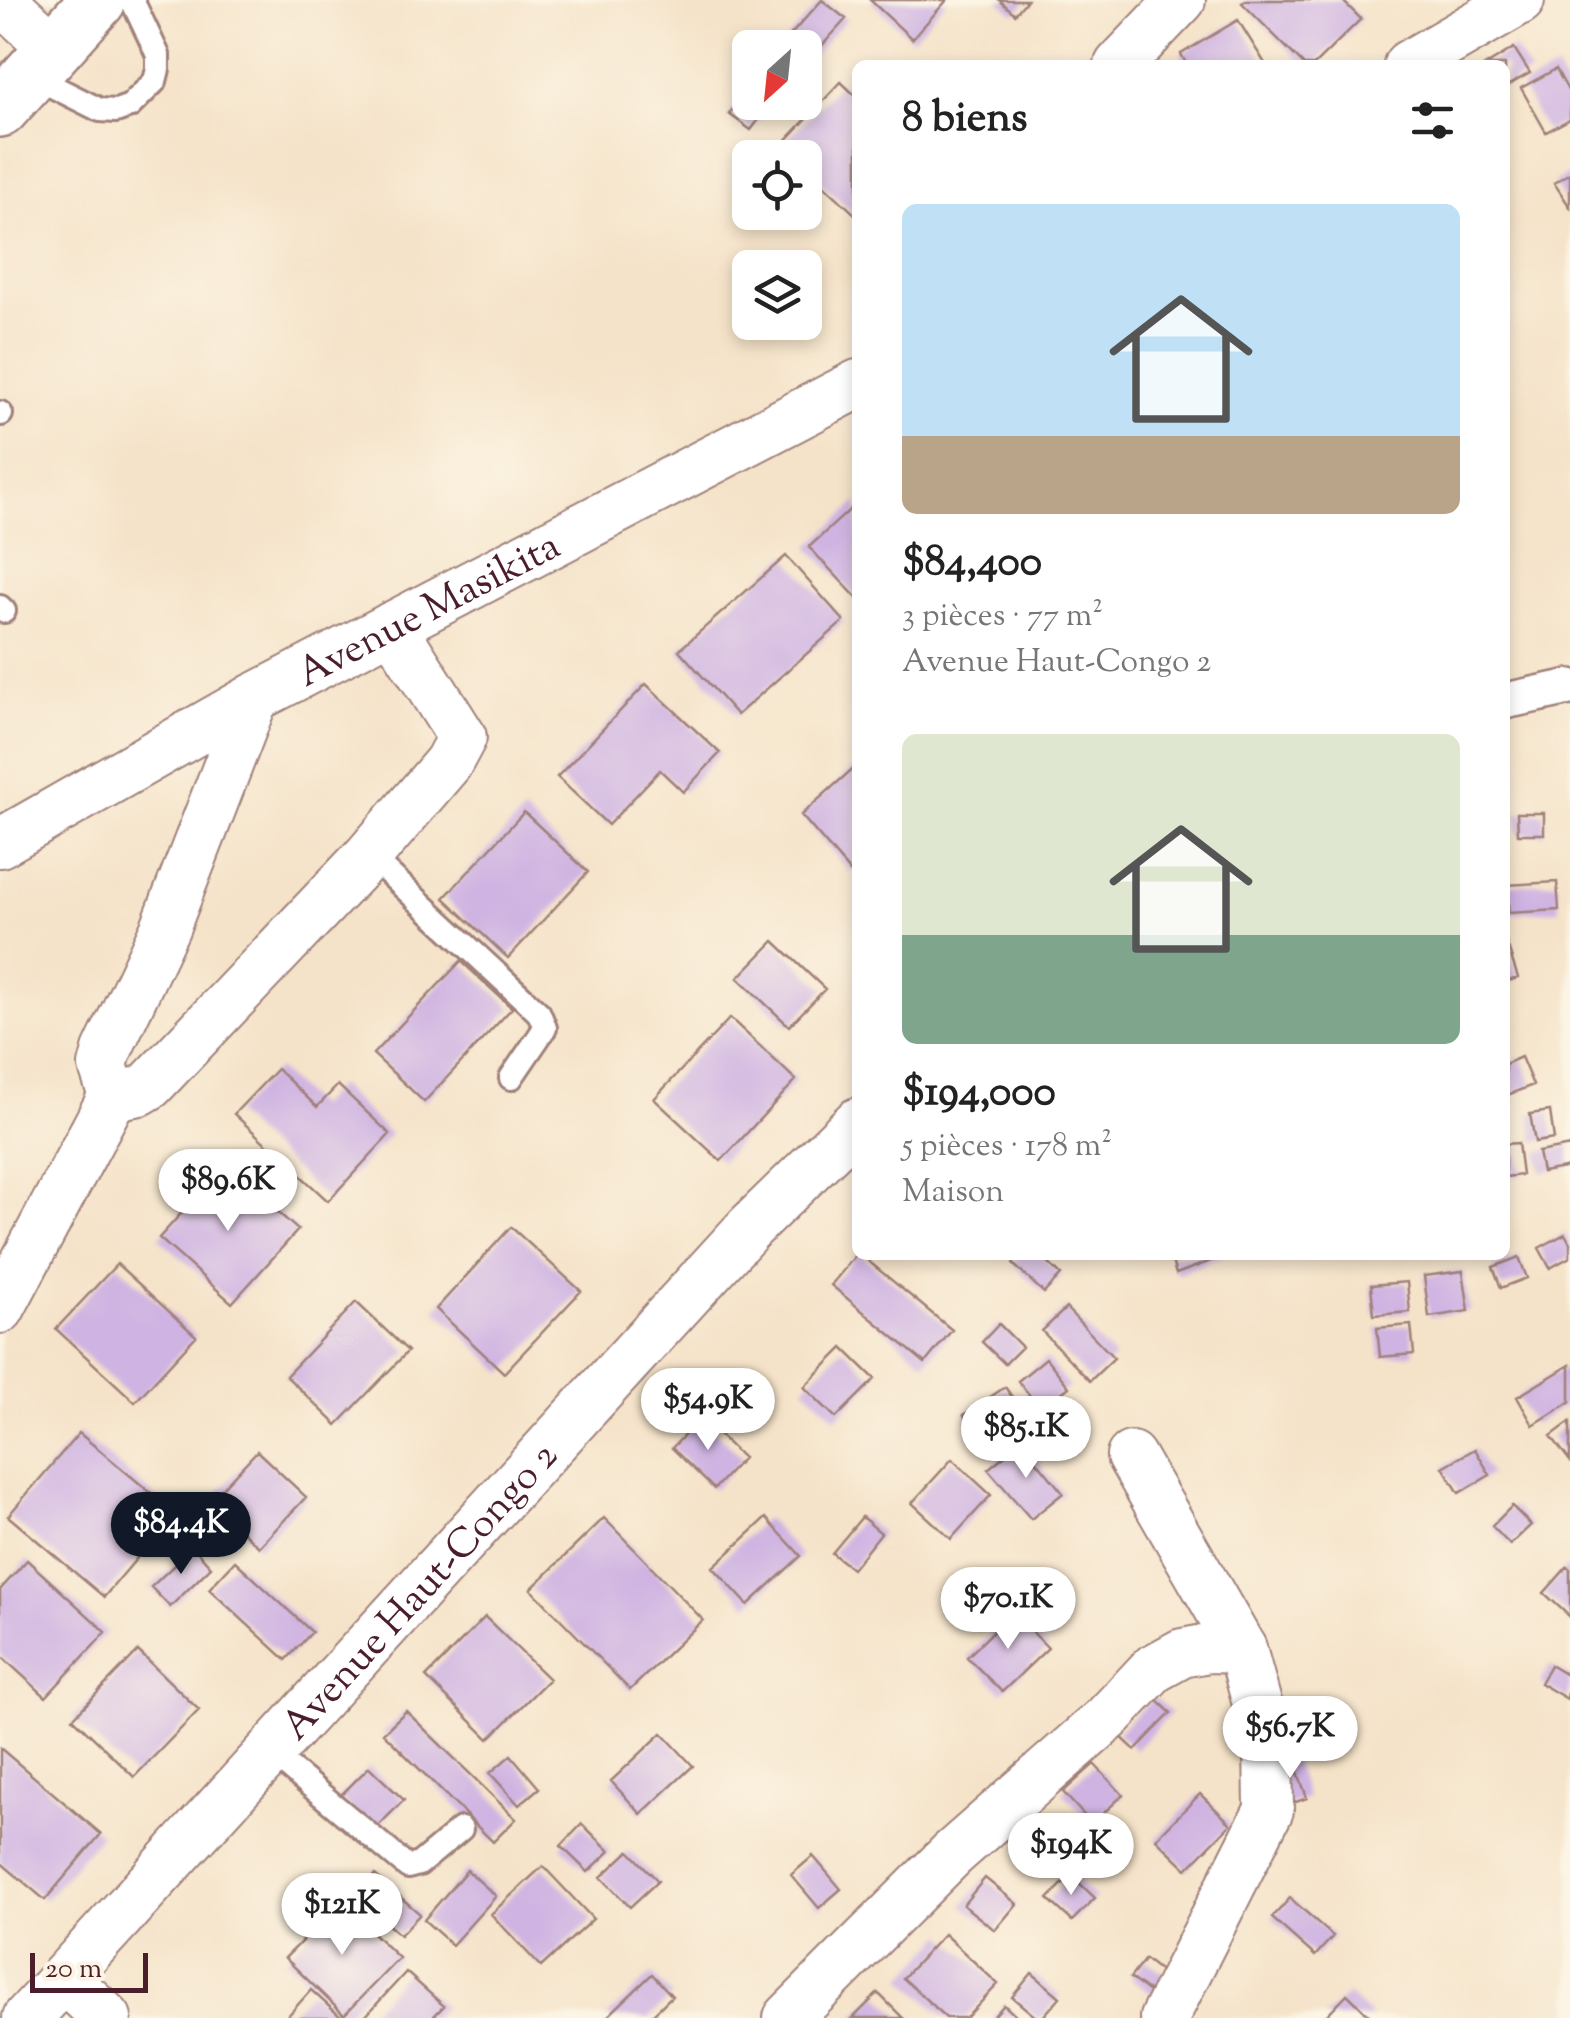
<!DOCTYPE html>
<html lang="fr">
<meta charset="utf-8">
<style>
:root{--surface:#fff;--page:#f2f2f2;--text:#222;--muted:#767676;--accent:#111827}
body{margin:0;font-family:"Sorts Mill Goudy",serif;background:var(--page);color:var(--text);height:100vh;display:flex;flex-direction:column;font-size:38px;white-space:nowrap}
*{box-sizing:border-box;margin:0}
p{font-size:32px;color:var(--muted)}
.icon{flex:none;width:55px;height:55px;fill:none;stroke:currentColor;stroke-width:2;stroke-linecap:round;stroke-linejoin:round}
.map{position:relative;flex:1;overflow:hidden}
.panel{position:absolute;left:852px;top:60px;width:658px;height:1200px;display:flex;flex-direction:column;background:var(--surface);border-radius:15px;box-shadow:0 5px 15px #0003}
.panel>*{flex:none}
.needle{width:65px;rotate:207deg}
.fabs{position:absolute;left:732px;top:30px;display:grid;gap:20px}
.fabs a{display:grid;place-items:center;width:90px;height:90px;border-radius:15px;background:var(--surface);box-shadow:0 5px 15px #0003;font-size:50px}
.scale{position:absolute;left:30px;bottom:25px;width:118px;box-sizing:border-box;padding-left:10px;border:5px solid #4a1f2b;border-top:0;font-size:28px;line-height:35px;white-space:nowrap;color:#4a1f2b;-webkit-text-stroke:8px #fcf5e5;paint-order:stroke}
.price{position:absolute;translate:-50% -85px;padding:0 22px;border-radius:35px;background:#fff;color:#222;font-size:32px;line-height:65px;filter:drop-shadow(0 2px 5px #0008)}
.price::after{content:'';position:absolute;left:50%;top:60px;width:30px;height:22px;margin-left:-15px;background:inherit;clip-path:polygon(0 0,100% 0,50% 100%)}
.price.current{background:var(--accent);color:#fff}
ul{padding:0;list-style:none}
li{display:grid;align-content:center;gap:20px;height:530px;padding:0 50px}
li span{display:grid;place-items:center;height:310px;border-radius:15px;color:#555}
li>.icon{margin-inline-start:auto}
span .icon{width:180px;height:180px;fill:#fffc;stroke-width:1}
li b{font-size:42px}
h2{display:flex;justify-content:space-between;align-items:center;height:120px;padding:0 50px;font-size:42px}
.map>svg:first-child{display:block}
</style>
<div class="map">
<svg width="1570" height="2018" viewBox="0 0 1570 2018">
<rect width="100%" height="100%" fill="#fcf5e5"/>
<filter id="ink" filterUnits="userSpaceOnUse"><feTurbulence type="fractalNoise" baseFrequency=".01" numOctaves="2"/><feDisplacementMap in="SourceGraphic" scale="20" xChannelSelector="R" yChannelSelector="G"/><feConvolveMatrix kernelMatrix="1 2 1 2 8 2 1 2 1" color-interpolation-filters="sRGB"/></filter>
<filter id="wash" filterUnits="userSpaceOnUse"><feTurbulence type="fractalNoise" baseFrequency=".0048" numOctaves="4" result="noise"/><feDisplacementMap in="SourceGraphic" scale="40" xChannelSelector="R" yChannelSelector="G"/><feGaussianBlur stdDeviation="2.25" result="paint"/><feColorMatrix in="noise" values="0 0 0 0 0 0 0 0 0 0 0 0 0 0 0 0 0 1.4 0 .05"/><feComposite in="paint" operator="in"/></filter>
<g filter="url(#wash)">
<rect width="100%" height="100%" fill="#f5e3c9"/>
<g id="blocks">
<!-- building -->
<path fill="#cfb3e2" d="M 822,0 L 846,19 L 809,60 L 805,56 L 805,48 L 795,48 L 786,40 Z
M 870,0 L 947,0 L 912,39 Z
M 999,0 L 1027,0 L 1015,14 Z
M 1246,0 L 1342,0 L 1361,19 L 1314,65 L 1304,65 L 1242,3 Z
M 1238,20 L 1266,65 L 1187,65 L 1181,54 Z
M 1514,48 L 1530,73 L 1505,87 L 1505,65 L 1486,65 Z
M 1556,69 L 1570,94 L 1570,119 L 1546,132 L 1521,88 Z
M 841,82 L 858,98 L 858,217 L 805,168 L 805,158 L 794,158 L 781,146 Z
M 741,98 L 763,114 L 751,130 L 729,114 Z
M 1570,173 L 1570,207 L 1554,183 Z
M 858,502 L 858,599 L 809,547 Z
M 786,556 L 844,621 L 737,715 L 679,650 Z
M 646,684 L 720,753 L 683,792 L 660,770 L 608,825 L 557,777 Z
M 858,764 L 858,866 L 850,872 L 801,815 Z
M 524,812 L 588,872 L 508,958 L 444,898 Z
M 1517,813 L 1544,813 L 1544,834 L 1518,834 Z
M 1557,882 L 1559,910 L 1509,913 L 1506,885 Z
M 1505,938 L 1518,978 L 1505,982 Z
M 774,941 L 825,989 L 789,1026 L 738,978 Z
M 461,961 L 512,1008 L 424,1102 L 373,1054 Z
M 730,1018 L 796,1080 L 721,1161 L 654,1099 Z
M 1521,1057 L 1533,1085 L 1505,1096 L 1505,1064 Z
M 277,1069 L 317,1107 L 338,1085 L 390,1134 L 328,1201 L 234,1114 Z
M 1550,1111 L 1554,1139 L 1535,1142 L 1530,1114 Z
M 1518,1143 L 1522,1175 L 1505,1177 L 1505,1144 Z
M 1570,1146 L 1570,1167 L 1542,1172 L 1538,1152 Z
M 225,1165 L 298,1230 L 232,1303 L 159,1238 Z
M 511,1227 L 581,1291 L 504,1373 L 436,1309 Z
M 1565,1234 L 1570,1243 L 1570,1257 L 1550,1268 L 1539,1248 Z
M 856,1255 L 861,1255 L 952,1330 L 925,1363 L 831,1285 Z
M 1021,1255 L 1040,1255 L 1061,1275 L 1044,1293 L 1013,1264 Z
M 1170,1255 L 1227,1255 L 1176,1274 Z
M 1519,1257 L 1527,1278 L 1501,1288 L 1493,1267 Z
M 117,1264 L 196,1336 L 135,1402 L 56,1329 Z
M 1463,1271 L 1469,1311 L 1429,1317 L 1424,1276 Z
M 1407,1282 L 1410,1312 L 1374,1315 L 1371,1285 Z
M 356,1302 L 408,1351 L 337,1425 L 286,1376 Z
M 1066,1308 L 1114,1358 L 1090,1381 L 1042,1331 Z
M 999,1324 L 1022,1347 L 1005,1364 L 982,1342 Z
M 1411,1325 L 1414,1354 L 1380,1357 L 1377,1328 Z
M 843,1348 L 875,1379 L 836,1418 L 804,1387 Z
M 1046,1358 L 1069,1387 L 1041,1409 L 1018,1381 Z
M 1570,1365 L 1570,1402 L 1533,1425 L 1517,1397 Z
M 1005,1387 L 1029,1421 L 989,1450 L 964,1415 Z
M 701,1418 L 743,1458 L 714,1489 L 672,1448 Z
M 1570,1422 L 1570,1461 L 1551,1436 Z
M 79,1433 L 175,1513 L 104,1597 L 8,1516 Z
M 1021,1442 L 1063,1493 L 1031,1519 L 988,1469 Z
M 1475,1449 L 1490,1475 L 1459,1493 L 1443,1467 Z
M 257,1451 L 306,1497 L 259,1547 L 210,1501 Z
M 952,1459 L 991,1495 L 951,1539 L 912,1503 Z
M 1512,1506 L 1531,1525 L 1510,1545 L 1492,1526 Z
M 862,1517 L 881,1533 L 852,1569 L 832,1553 Z
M 604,1518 L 703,1620 L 630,1690 L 531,1589 Z
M 766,1518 L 801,1556 L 748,1605 L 713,1567 Z
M 193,1547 L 211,1567 L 170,1607 L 151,1587 Z
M 27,1560 L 106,1632 L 46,1697 L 0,1655 L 0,1590 Z
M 235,1561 L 312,1632 L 286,1660 L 209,1589 Z
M 1567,1567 L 1570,1569 L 1570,1617 L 1544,1593 Z
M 1013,1612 L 1048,1648 L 1002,1692 L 967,1657 Z
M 485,1617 L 549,1679 L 489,1739 L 426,1677 Z
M 138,1651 L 199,1710 L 134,1777 L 73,1718 Z
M 1550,1665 L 1570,1677 L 1567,1699 L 1540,1683 Z
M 1154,1697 L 1171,1713 L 1135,1750 L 1117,1733 Z
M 406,1711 L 516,1819 L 493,1842 L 383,1733 Z
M 662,1733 L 693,1766 L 641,1814 L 611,1781 Z
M 0,1748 L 101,1834 L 45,1900 L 0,1862 Z
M 511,1755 L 539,1788 L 519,1805 L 490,1773 Z
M 1293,1758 L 1307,1798 L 1288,1805 L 1274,1765 Z
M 1094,1764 L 1123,1795 L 1092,1824 L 1063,1792 Z
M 369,1767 L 404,1800 L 373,1831 L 339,1797 Z
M 1200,1794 L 1231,1824 L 1187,1869 L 1156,1839 Z
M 582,1824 L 610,1851 L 588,1872 L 561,1846 Z
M 629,1851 L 658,1881 L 630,1907 L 601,1877 Z
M 813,1856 L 841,1889 L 819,1908 L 791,1875 Z
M 543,1866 L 593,1919 L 541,1967 L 491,1914 Z
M 467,1870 L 496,1896 L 452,1945 L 424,1920 Z
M 375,1875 L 420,1914 L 400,1935 L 356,1897 Z
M 1071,1875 L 1095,1898 L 1072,1921 L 1048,1899 Z
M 985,1878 L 1017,1904 L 995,1930 L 963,1905 Z
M 1290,1898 L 1333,1936 L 1315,1956 L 1272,1918 Z
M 341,1902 L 399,1958 L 344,2015 L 285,1958 Z
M 944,1934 L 998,1984 L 966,2018 L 946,2018 L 903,1978 Z
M 1145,1959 L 1173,1981 L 1159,1999 L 1130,1978 Z
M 406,1972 L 444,2006 L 432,2018 L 364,2018 Z
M 1032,1973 L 1060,1997 L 1042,2018 L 1037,2018 L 1012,1997 Z
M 652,1974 L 672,1996 L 649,2018 L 606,2018 Z
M 311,1990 L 342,2018 L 286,2018 Z
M 878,1993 L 903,2018 L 853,2018 Z
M 1347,1994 L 1372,2018 L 1324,2018 Z
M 1004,2005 L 1018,2018 L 992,2018 Z"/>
</g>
</g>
<g filter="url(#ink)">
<use href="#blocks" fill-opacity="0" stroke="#a0817a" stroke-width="2.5"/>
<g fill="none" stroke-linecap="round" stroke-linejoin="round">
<defs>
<path id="service" d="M 32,76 L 100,110 L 116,111 L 130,106 L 155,81 L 158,69 L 158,55 L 132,0
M 0,413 L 1,414
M 0,607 L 4,611
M 369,855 L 539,1013 L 545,1028 L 511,1078
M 270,1752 L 408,1867 L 419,1864 L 461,1829"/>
<path id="pedestrian" d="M 1505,701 L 1570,687"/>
<g id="minor">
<path d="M 2,0 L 54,48"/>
<path d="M 1119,65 L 1181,0"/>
<path d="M 1408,65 L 1520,0"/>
<path id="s1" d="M 0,843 L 254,698 L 858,384"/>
<path d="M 113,1096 L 140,1091 L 150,1085 L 369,855 L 448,763 L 462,737 L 392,626"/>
<path d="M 0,1309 L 113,1096 L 103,1066 L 107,1051 L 165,928 L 254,698"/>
<path d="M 1131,1456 L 1242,1649 L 1268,1743 L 1269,1810 L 1164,2018"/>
<path d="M 64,1978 L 107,2018"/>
<path id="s2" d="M 27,2018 L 749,1228 L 858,1122"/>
<path d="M 788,2018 L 952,1854 L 1107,1718 L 1153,1669 L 1182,1653 L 1209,1648 L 1242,1649"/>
</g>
<path id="primary" d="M 0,109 L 98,0"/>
</defs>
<!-- service casing -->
<use href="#service" stroke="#a0817a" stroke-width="28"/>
<!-- pedestrian casing -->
<use href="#pedestrian" stroke="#a0817a" stroke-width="40"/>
<!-- minor casing -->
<use href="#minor" stroke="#a0817a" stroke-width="52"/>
<!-- primary casing -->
<use href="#primary" stroke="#a0817a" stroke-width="60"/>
<!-- service -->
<use href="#service" stroke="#fff" stroke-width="22"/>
<!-- pedestrian -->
<use href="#pedestrian" stroke="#fff" stroke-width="35"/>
<!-- minor -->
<use href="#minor" stroke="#fff" stroke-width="48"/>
<!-- primary -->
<use href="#primary" stroke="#fff" stroke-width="55"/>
</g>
</g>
<g text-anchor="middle" stroke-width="9" stroke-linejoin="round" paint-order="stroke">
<!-- street labels -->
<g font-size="40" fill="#4a1f2b" stroke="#fcf5e5">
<text dy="14" stroke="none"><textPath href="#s1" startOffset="488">Avenue Masikita</textPath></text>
<text dy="14" stroke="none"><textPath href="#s2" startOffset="580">Avenue Haut-Congo 2</textPath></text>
</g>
</g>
</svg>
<div class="fabs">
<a><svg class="needle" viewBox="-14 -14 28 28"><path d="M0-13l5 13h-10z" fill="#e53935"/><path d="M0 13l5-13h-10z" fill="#767676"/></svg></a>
<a><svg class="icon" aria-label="locate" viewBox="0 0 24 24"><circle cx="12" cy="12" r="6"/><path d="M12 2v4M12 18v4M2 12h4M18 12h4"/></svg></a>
<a><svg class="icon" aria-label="layers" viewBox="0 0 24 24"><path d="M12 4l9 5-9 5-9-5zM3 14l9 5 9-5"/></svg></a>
</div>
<div class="scale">20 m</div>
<b class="price" style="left:228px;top:1234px">$89.6K</b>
<b class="price" style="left:708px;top:1453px">$54.9K</b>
<b class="price" style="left:1026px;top:1481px">$85.1K</b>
<b class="price current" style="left:181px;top:1577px">$84.4K</b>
<b class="price" style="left:1008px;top:1652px">$70.1K</b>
<b class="price" style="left:1290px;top:1781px">$56.7K</b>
<b class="price" style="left:1071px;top:1898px">$194K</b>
<b class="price" style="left:342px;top:1958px">$121K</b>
<section class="panel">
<h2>8 biens<svg class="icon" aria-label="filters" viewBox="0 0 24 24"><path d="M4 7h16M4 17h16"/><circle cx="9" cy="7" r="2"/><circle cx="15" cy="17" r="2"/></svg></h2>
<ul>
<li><span style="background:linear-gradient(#bfe0f5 75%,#b9a48a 0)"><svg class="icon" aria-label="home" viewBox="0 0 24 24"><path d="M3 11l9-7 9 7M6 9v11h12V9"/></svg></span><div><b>$84,400</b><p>3 pièces · 77 m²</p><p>Avenue Haut-Congo 2</p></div></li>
<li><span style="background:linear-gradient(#dfe7d0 65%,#7fa58c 0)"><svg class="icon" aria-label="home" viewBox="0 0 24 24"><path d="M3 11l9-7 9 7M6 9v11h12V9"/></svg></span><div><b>$194,000</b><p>5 pièces · 178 m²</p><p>Maison</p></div></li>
</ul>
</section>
</div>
